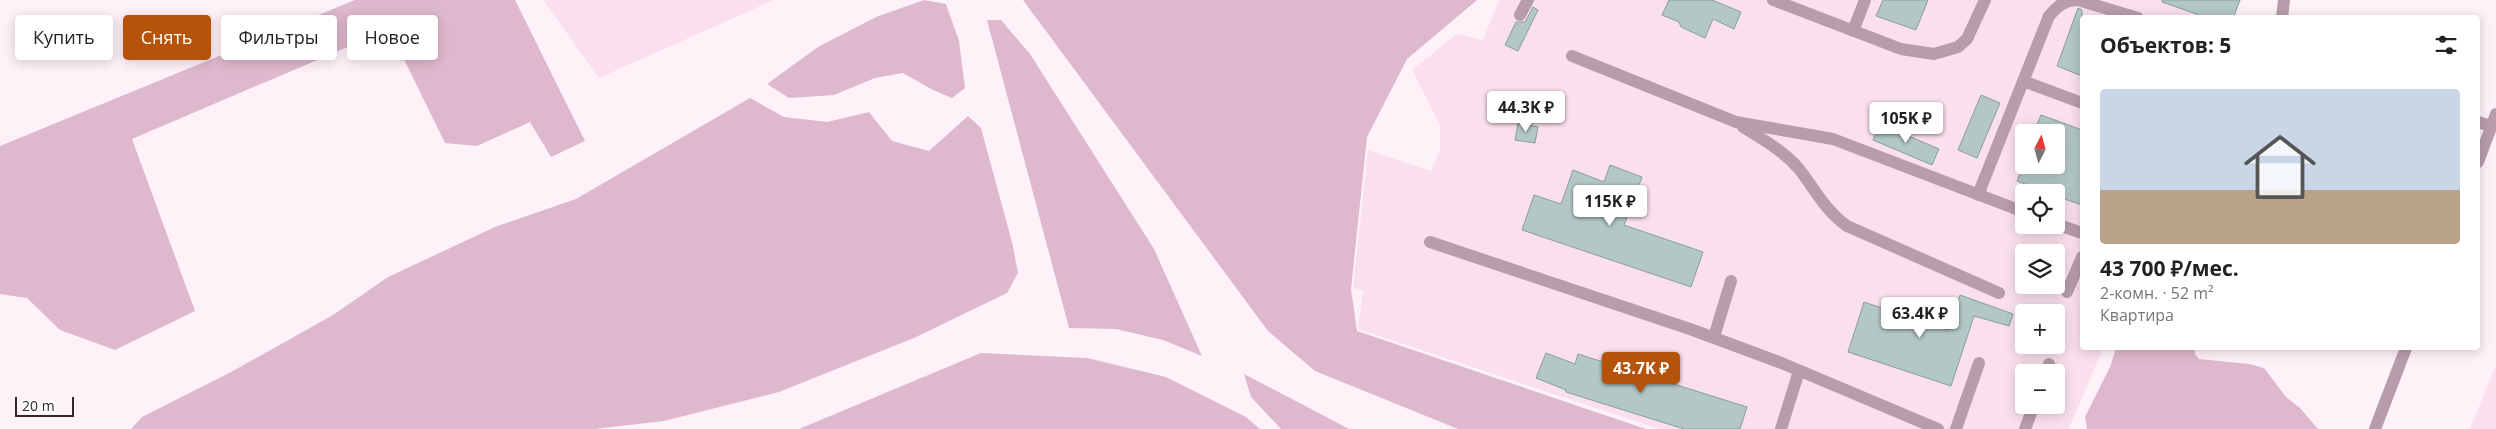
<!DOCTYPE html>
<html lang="ru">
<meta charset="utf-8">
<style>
:root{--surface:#fff;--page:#f6f6f6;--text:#222;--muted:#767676;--line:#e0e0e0;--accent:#b45309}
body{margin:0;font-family:"Open Sans",sans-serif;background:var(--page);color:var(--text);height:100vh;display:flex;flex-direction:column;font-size:19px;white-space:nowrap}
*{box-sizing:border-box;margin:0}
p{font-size:16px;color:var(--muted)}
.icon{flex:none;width:28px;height:28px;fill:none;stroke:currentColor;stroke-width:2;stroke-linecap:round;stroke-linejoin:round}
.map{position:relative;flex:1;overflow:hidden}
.drawer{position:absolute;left:2080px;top:15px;width:400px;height:335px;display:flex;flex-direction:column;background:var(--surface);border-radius:5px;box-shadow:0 2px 12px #0003}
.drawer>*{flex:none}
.banner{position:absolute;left:15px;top:15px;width:475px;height:45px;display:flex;gap:10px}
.needle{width:32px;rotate:6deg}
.fabs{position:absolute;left:2015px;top:124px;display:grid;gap:10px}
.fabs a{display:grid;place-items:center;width:50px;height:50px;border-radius:5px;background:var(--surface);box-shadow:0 2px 12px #0003;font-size:25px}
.scale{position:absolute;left:15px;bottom:12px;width:59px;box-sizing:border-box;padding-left:5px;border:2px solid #2f292c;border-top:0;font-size:14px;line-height:18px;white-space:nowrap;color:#2f292c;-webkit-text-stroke:4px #fff;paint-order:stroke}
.price{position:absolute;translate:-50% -42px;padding:0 11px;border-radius:5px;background:#fff;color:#222;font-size:16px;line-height:32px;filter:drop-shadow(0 1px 2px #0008)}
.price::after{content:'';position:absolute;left:50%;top:30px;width:15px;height:11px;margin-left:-8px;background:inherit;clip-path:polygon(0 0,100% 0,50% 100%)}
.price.on{background:var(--accent);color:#fff}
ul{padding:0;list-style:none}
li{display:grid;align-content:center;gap:10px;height:265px;padding:0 20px}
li+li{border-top:1px solid var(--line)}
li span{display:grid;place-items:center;height:155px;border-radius:5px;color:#555}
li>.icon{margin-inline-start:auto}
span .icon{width:90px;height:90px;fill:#fffc;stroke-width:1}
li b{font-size:21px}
h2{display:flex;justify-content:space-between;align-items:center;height:60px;padding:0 20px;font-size:21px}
.tag{padding:0 18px;border-radius:5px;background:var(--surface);box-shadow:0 2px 12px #0003;font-size:18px;line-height:45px}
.tag.on{background:var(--accent);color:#fff}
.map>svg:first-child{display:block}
</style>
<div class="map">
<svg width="2496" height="429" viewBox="0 0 2496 429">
<rect width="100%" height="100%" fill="#fff1f8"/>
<!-- built -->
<path fill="#fae0ed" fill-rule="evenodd" d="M 543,0 L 774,0 L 599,78 Z
M 1499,0 L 2241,0 L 2234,17 L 2082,18 L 2082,348 L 2103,348 L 2069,429 L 1659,429 L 1358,329 L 1363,290 L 1353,288 L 1368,150 L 1431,171 L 1440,151 L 1440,125 L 1412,70 L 1457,34 L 1483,40 ZM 2024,132 L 2056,132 L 2056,165 L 2024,165 ZM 2024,192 L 2056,192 L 2056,225 L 2024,225 ZM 2024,252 L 2056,252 L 2056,285 L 2024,285 ZM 2024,312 L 2056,312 L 2056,345 L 2024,345 ZM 2024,372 L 2056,372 L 2056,405 L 2024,405 Z
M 2496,365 L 2496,429 L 2470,429 Z"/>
<!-- green -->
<path fill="#deb8cc" d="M 355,0 L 515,0 L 585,141 L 551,157 L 530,122 L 477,146 L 445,143 L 396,43 L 357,43 L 132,139 L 195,311 L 115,350 L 60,330 L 27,298 L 0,294 L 0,146 Z
M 924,0 L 946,4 L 959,41 L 965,88 L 952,98 L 933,90 L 903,73 L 875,78 L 834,95 L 789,98 L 767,84 L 818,47 L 876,17 Z
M 1023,0 L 1477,0 L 1407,59 L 1367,137 L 1351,289 L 1357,331 L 1646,429 L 1458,429 L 1315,371 L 1268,331 Z
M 987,20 L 1001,20 L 1030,54 L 1154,249 L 1202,356 L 1163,340 L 1116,329 L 1069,328 Z
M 750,98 L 784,117 L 827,122 L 869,112 L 892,141 L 929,151 L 968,116 L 981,128 L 1012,242 L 1018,273 L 1007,293 L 914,338 L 779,392 L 664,421 L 594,429 L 131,429 L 142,417 L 231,372 L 333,315 L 388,277 L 495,227 L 576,199 Z
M 2116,348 L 2195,348 L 2195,354 L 2199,359 L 2249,364 L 2264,368 L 2286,397 L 2300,408 L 2318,429 L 2087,429 L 2085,417 L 2110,367 Z
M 981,353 L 1087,358 L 1166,377 L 1246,417 L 1260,429 L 799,429 Z
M 1244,374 L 1349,429 L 1281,429 L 1251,397 Z"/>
<!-- building -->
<path fill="#b3c8c6" stroke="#899d9c" d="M 1669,0 L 1712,0 L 1741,12 L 1734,29 L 1713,19 L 1705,38 L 1681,27 L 1679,22 L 1662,15 Z
M 1883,0 L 1928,0 L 1916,30 L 1876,16 Z
M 2162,0 L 2240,0 L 2233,18 L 2205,17 L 2162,2 Z
M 1533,7 L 1538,10 L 1518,51 L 1505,45 L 1516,22 L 1525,22 Z
M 2078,8 L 2082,10 L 2082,76 L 2057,66 Z
M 1981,95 L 2000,103 L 1977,158 L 1958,150 Z
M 2041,115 L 2082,130 L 2082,205 L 2056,196 L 2056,192 L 2048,192 L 2017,181 L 2023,165 L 2056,165 L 2056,132 L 2034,132 Z
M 1518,123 L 1538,127 L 1535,143 L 1515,140 Z
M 1880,124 L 1939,149 L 1932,165 L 1873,140 Z
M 1610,165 L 1642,177 L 1624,225 L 1703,252 L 1691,287 L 1522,230 L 1534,195 L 1561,204 L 1573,170 L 1604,182 Z
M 1960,295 L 2013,314 L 2009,326 L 1974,316 L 1951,386 L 1848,352 L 1864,302 L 1948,330 Z
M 1546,353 L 1575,364 L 1578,354 L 1747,407 L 1740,429 L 1684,429 L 1566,392 L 1566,390 L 1536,378 Z"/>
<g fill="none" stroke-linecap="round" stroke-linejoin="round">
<!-- minor -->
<path stroke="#b79daa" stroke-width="12" d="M 1773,0 L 1901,49 L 1934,54 L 1958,47 L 1967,39 L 1985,0
M 2078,0 L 2138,18
M 1520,15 L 1528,0
M 2282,18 L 2284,0
M 1853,31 L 1865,0
M 1572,56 L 1736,122 L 1833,139 L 2024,212
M 2023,81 L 2082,103
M 2478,122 L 2491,126
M 1743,127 C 1762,139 1784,151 1799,169 C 1815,189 1825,211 1847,226 L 1999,293
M 2478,162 L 2496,114
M 1978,195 L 2049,16 C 2057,7 2063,1 2075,0
M 2056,224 L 2082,233
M 1430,242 L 1690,329 L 1779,362 L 1938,429
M 2067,292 L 2082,257
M 1714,337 L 1731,281
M 2046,372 L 2049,364
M 1781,429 L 1799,371
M 1956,429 L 1979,363
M 2025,429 L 2034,405
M 2375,429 L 2406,348"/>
</g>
</svg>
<div class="fabs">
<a><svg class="needle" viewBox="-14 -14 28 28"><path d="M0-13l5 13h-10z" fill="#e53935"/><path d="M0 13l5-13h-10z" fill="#767676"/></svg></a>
<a><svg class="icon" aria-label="locate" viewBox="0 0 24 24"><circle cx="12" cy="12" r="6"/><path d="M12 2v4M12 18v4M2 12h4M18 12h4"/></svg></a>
<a><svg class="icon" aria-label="layers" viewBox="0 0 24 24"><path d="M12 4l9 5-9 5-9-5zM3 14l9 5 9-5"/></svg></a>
<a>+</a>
<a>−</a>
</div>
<div class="scale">20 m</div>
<b class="price" style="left:1526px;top:133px">44.3K ₽</b>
<b class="price" style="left:1906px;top:144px">105K ₽</b>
<b class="price" style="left:1610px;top:227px">115K ₽</b>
<b class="price" style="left:1920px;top:339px">63.4K ₽</b>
<b class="price on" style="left:1641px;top:394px">43.7K ₽</b>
<div class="banner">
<a class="tag">Купить</a>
<a class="tag on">Снять</a>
<a class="tag">Фильтры</a>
<a class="tag">Новое</a>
</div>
<section class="drawer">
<h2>Объектов: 5<svg class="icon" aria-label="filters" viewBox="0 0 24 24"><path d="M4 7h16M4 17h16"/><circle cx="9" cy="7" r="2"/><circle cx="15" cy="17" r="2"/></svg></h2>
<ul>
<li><span style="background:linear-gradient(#c9d6e8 65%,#b9a48a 0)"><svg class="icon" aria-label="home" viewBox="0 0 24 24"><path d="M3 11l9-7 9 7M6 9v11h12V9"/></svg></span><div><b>43 700 ₽/мес.</b><p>2-комн. · 52 m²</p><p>Квартира</p></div></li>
</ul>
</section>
</div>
